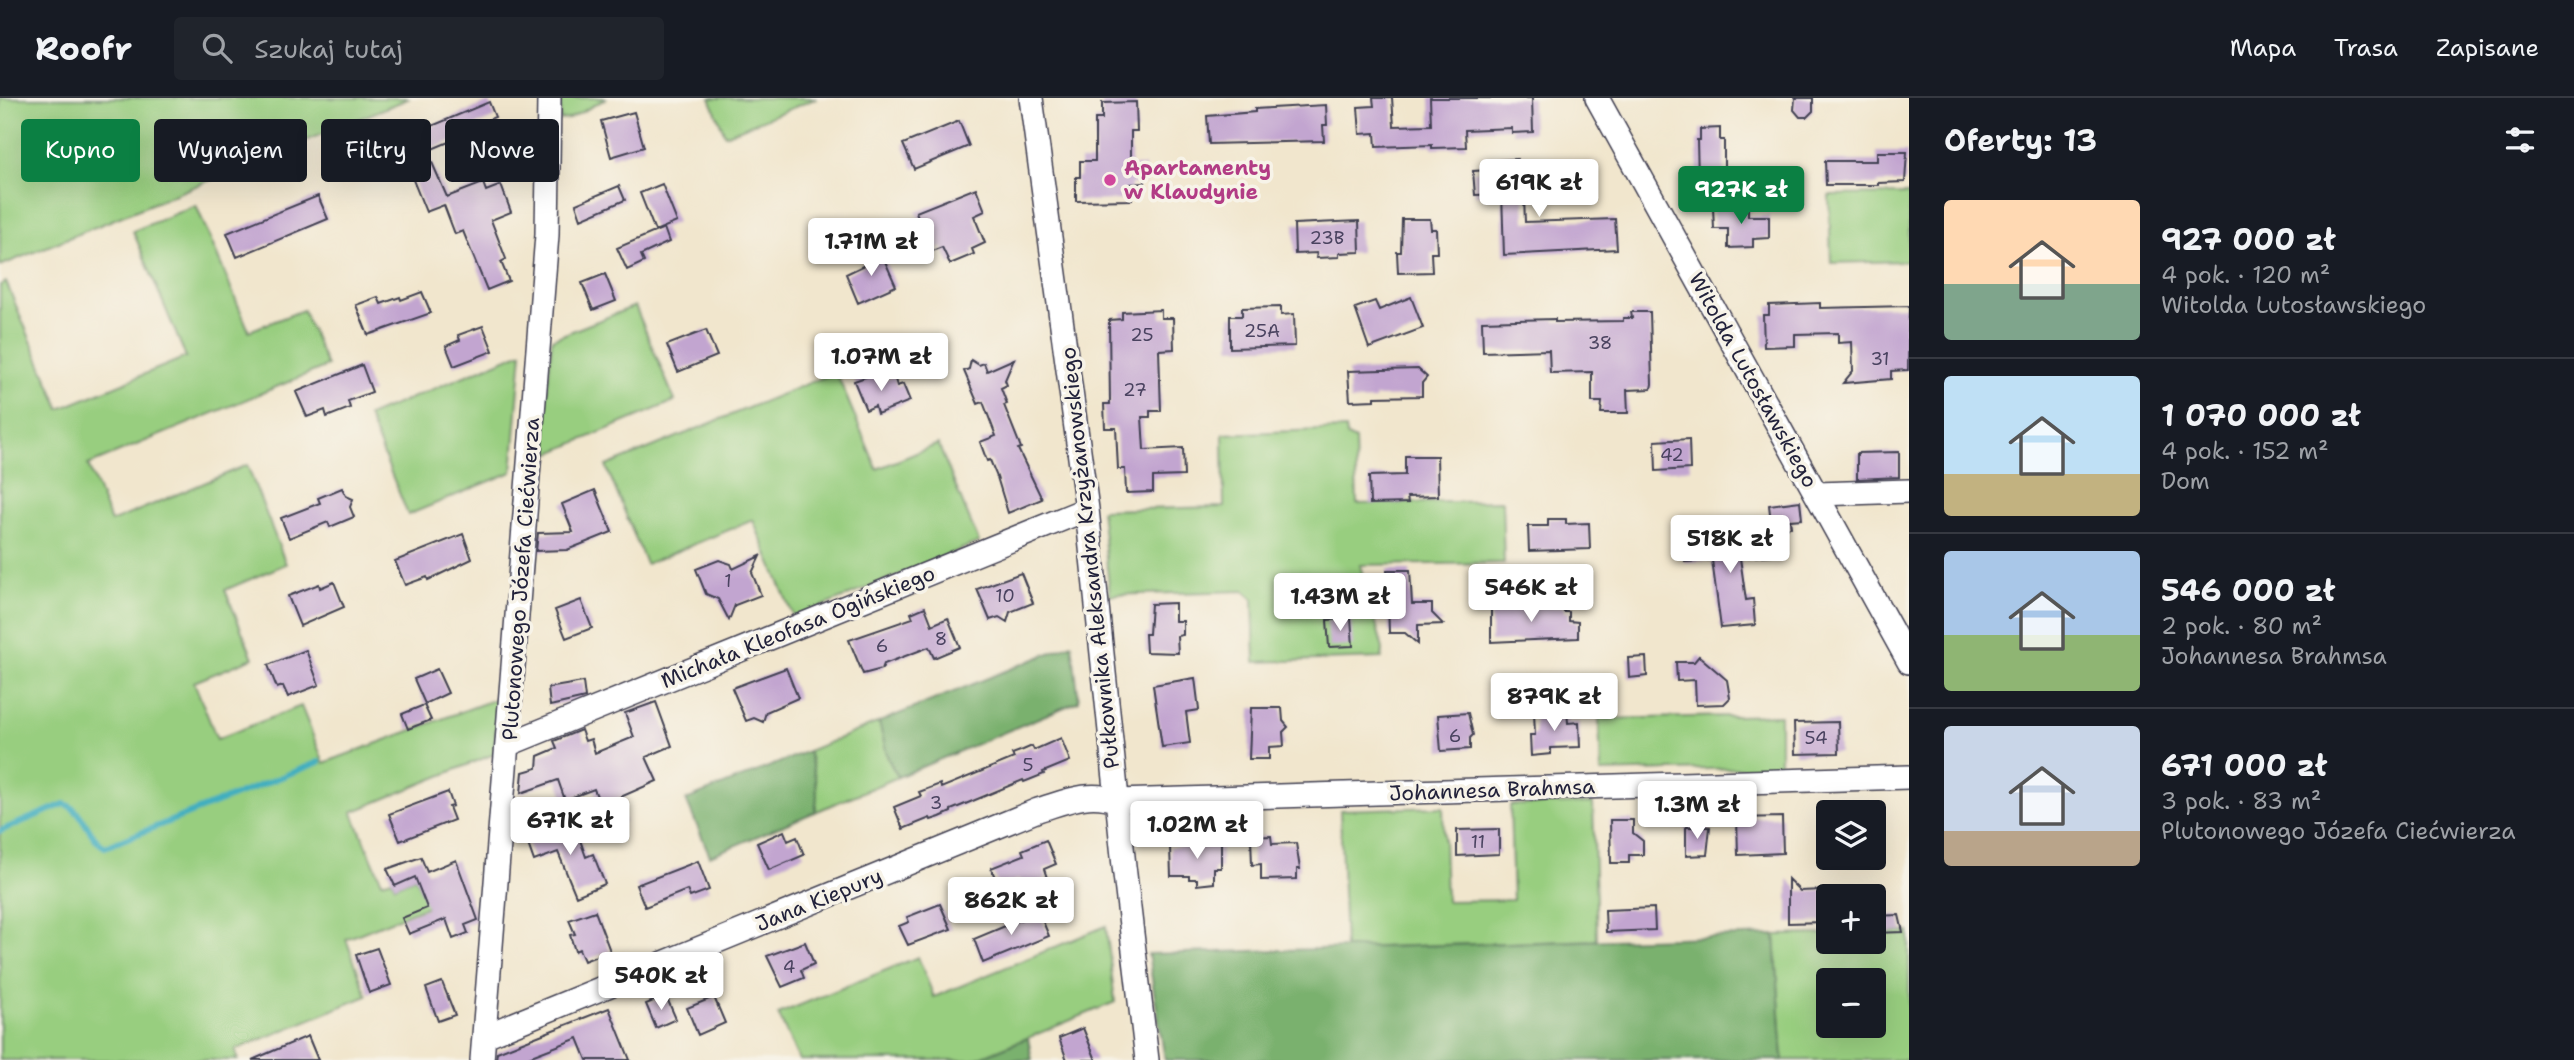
<!DOCTYPE html>
<html lang="pl">
<meta charset="utf-8">
<style>
:root{--surface:#171b24;--page:#20242c;--text:#f1f3f6;--muted:#9ea1a6;--line:#363941;--accent:#0b8043}
body{margin:0;font-family:"Shantell Sans",sans-serif;background:var(--page);color:var(--text);height:100vh;display:flex;flex-direction:column;font-size:26px;white-space:nowrap}
*{box-sizing:border-box;margin:0}
p{font-size:23px;color:var(--muted)}
.icon{flex:none;width:38px;height:38px;fill:none;stroke:currentColor;stroke-width:2;stroke-linecap:round;stroke-linejoin:round}
.map{position:relative;flex:1;overflow:hidden}
.side{display:flex;flex-direction:column;background:var(--surface);width:665px}
.side>*{flex:none}
.top-card{position:absolute;left:21px;top:21px;width:665px;height:63px;display:flex;gap:14px}
.tools{position:absolute;left:1816px;top:702px;display:grid;gap:14px}
.tools a{display:grid;place-items:center;width:70px;height:70px;border-radius:7px;background:var(--surface);box-shadow:0 7px 28px #0002;font-size:35px}
.price{position:absolute;translate:-50% -60px;padding:0 16px;border-radius:7px;background:#fff;color:#222;font-size:23px;line-height:46px;filter:drop-shadow(0 2px 4px #0008)}
.price::after{content:'';position:absolute;left:50%;top:42px;width:21px;height:16px;margin-left:-10px;background:inherit;clip-path:polygon(0 0,100% 0,50% 100%)}
.price.current{background:var(--accent);color:#fff}
ul{padding:0;list-style:none}
li{display:flex;align-items:center;gap:21px;height:175px;padding:0 35px}
li+li{border-top:2px solid var(--line)}
li span{display:grid;place-items:center;flex:none;width:196px;height:140px;border-radius:7px;color:#555}
li>.icon{margin-inline-start:auto}
span .icon{width:84px;height:84px;fill:#fffc;stroke-width:1}
li b{font-size:30px}
h2{display:flex;justify-content:space-between;align-items:center;height:84px;padding:0 35px;font-size:30px}
.pill{padding:0 24px;border-radius:7px;background:var(--surface);box-shadow:0 7px 28px #0002;font-size:24px;line-height:63px}
.pill.current{background:var(--accent);color:#fff}
header{display:flex;align-items:center;gap:42px;box-sizing:border-box;height:98px;padding:0 35px;background:var(--surface);border-bottom:2px solid var(--line)}
header strong{font-size:33px}
nav{display:flex;gap:38px;margin-inline-start:auto;font-size:24px}
.search{width:490px;height:63px;background:var(--page);display:flex;align-items:center;gap:18px;box-sizing:border-box;padding:0 24px;border-radius:7px;color:var(--muted);font-size:26px}
main{display:flex;flex:1;min-height:0}
.map>svg:first-child{display:block}
</style>
<header>
<strong>Roofr</strong>
<div class="search"><svg class="icon" aria-label="search" viewBox="0 0 24 24"><circle cx="10" cy="10" r="6"/><path d="M15 15l6 6"/></svg>Szukaj tutaj</div>
<nav><a>Mapa</a><a>Trasa</a><a>Zapisane</a></nav>
</header>
<main>
<div class="map">
<svg width="1909" height="962" viewBox="0 0 1909 962">
<rect width="100%" height="100%" fill="#f7f3e8"/>
<filter id="ink" filterUnits="userSpaceOnUse"><feTurbulence type="fractalNoise" baseFrequency=".0143" numOctaves="2"/><feDisplacementMap in="SourceGraphic" scale="14" xChannelSelector="R" yChannelSelector="G"/><feConvolveMatrix kernelMatrix="1 2 1 2 8 2 1 2 1" color-interpolation-filters="sRGB"/></filter>
<filter id="wash" filterUnits="userSpaceOnUse"><feTurbulence type="fractalNoise" baseFrequency=".00686" numOctaves="4" result="noise"/><feDisplacementMap in="SourceGraphic" scale="28" xChannelSelector="R" yChannelSelector="G"/><feGaussianBlur stdDeviation="1.57" result="paint"/><feColorMatrix in="noise" values="0 0 0 0 0 0 0 0 0 0 0 0 0 0 0 0 0 1.4 0 .05"/><feComposite in="paint" operator="in"/></filter>
<g filter="url(#wash)">
<rect width="100%" height="100%" fill="#f1e6cd"/>
<!-- green -->
<path fill="#98ce7f" stroke="#5d785d" stroke-width="2" fill-rule="evenodd" d="M 0,0 L 410,0 L 0,168 Z
M 561,0 L 607,0 L 569,21 L 560,22 Z
M 710,0 L 817,0 L 725,37 Z
M 1909,96 L 1909,163 L 1831,165 L 1829,97 Z
M 196,107 L 249,233 L 303,212 L 327,268 L 88,367 L 111,424 L 247,367 L 286,466 L 225,492 L 253,560 L 194,584 L 217,641 L 301,608 L 324,665 L 498,600 L 494,656 L 352,714 L 382,784 L 392,781 L 395,788 L 415,779 L 428,808 L 346,841 L 367,898 L 235,952 L 238,962 L 0,962 L 0,187 L 6,184 L 60,311 L 186,259 L 133,133 Z
M 635,208 L 675,303 L 551,355 L 542,352 L 552,241 Z
M 522,254 L 512,374 L 408,417 L 368,318 Z
M 836,274 L 877,371 L 938,346 L 979,444 L 794,520 L 753,422 L 646,466 L 606,368 Z
M 1346,331 L 1347,338 L 1355,342 L 1357,406 L 1502,403 L 1504,465 L 1360,467 L 1383,551 L 1382,560 L 1255,564 L 1253,501 L 1244,493 L 1110,497 L 1101,412 L 1224,409 L 1223,336 Z
M 1780,617 L 1780,669 L 1601,674 L 1599,621 Z
M 879,624 L 888,661 L 898,679 L 815,714 C 819,691 814,674 808,653 Z
M 1593,705 L 1597,842 L 1345,850 L 1340,712 L 1443,709 L 1446,803 L 1513,802 L 1510,707 Z
M 1106,828 L 1115,904 L 974,962 L 799,962 L 778,916 L 918,859 L 934,899 Z
M 1909,834 L 1909,962 L 1783,962 L 1775,837 L 1829,836 L 1829,844 L 1874,844 L 1874,835 ZM 1829,882 L 1874,882 L 1874,928 L 1829,928 Z"/>
<!-- forest -->
<path fill="#7ab16e" stroke="#4e6a54" stroke-width="2" d="M 1072,546 L 1079,603 L 898,679 L 888,661 L 879,624 Z
M 808,653 C 814,674 820,691 815,714 L 710,758 L 686,702 Z
M 1775,837 L 1783,962 L 1165,962 L 1148,856 Z
M 1028,940 L 1032,962 L 974,962 L 1027,940 Z"/>
<g fill="none" stroke-linecap="round" stroke-linejoin="round">
<!-- stream -->
<path stroke="#41aebf" stroke-width="6" d="M 0,733 L 64,706 C 84,711 88,740 105,749 L 319,664"/>
</g>
<g id="blocks">
<!-- building -->
<path fill="#c2a5d0" d="M 1373,0 L 1392,0 L 1394,28 L 1431,27 L 1430,0 L 1532,0 L 1533,34 L 1512,35 L 1512,30 L 1465,32 L 1466,49 L 1432,50 L 1432,47 L 1376,49 L 1375,35 L 1360,36 L 1358,9 L 1374,8 Z
M 1795,0 L 1813,0 L 1813,13 L 1807,19 L 1800,19 L 1794,12 Z
M 489,4 L 495,19 L 454,36 L 456,41 L 427,53 L 447,99 L 483,85 L 486,93 L 501,87 L 511,114 L 491,122 L 506,161 L 501,164 L 509,183 L 487,192 L 463,133 L 455,136 L 444,107 L 426,114 L 405,62 L 392,67 L 384,48 Z
M 1136,4 L 1137,33 L 1131,33 L 1131,68 L 1145,68 L 1145,85 L 1131,86 L 1132,102 L 1076,103 L 1076,79 L 1080,79 L 1080,63 L 1095,63 L 1095,21 L 1102,21 L 1102,5 Z
M 1326,7 L 1327,27 L 1323,27 L 1324,43 L 1209,46 L 1207,18 L 1255,14 L 1255,11 Z
M 634,14 L 644,49 L 611,59 L 601,23 Z
M 959,23 L 969,48 L 914,71 L 903,46 Z
M 1720,30 L 1720,42 L 1724,42 L 1724,78 L 1698,79 L 1697,42 L 1700,42 L 1700,31 Z
M 1877,54 L 1907,54 L 1905,84 L 1878,85 L 1878,87 L 1826,87 L 1825,63 L 1877,63 Z
M 1517,61 L 1518,75 L 1523,75 L 1525,124 L 1615,121 L 1617,151 L 1504,157 L 1502,96 L 1475,97 L 1473,73 L 1489,72 L 1497,62 Z
M 662,86 L 677,124 L 655,133 L 640,95 Z
M 619,88 L 625,102 L 581,121 L 576,106 Z
M 976,90 L 985,113 L 974,118 L 985,145 L 972,151 L 974,156 L 950,166 L 942,149 L 932,153 L 916,114 Z
M 318,98 L 328,121 L 237,159 L 227,135 Z
M 1713,109 L 1748,109 L 1748,118 L 1769,118 L 1769,140 L 1753,141 L 1753,149 L 1728,150 L 1728,131 L 1714,131 Z
M 1402,121 L 1430,121 L 1431,131 L 1436,131 L 1437,155 L 1431,155 L 1432,174 L 1398,175 L 1397,154 L 1401,154 Z
M 1359,123 L 1360,154 L 1339,155 L 1339,159 L 1316,160 L 1317,155 L 1295,156 L 1294,126 Z
M 664,130 L 669,144 L 641,157 L 644,164 L 627,172 L 617,150 Z
M 880,152 L 896,188 L 858,205 L 846,176 L 865,167 L 862,160 Z
M 605,176 L 616,203 L 593,212 L 582,185 Z
M 422,194 L 431,215 L 368,237 L 356,207 L 378,199 L 381,206 L 400,199 L 401,202 Z
M 1411,199 L 1423,230 L 1369,250 L 1355,210 L 1375,203 L 1379,212 Z
M 1820,205 L 1820,210 L 1909,208 L 1908,272 L 1891,273 L 1891,281 L 1843,285 L 1853,273 L 1852,244 L 1838,245 L 1838,235 L 1795,236 L 1795,248 L 1764,249 L 1763,217 L 1769,217 L 1769,207 Z
M 1281,209 L 1281,217 L 1294,216 L 1295,248 L 1230,250 L 1230,218 L 1242,218 L 1242,210 Z
M 1161,212 L 1161,220 L 1173,220 L 1174,251 L 1159,252 L 1161,313 L 1150,313 L 1150,319 L 1142,319 L 1144,352 L 1183,350 L 1184,378 L 1153,379 L 1153,394 L 1126,395 L 1125,371 L 1118,371 L 1116,330 L 1105,330 L 1104,306 L 1110,306 L 1109,222 L 1122,221 L 1122,214 Z
M 1631,214 L 1650,214 L 1652,286 L 1651,291 L 1627,292 L 1628,315 L 1601,315 L 1602,304 L 1592,304 L 1592,274 L 1550,275 L 1549,252 L 1483,254 L 1482,223 L 1555,221 L 1555,224 L 1623,223 L 1623,220 L 1632,220 Z
M 483,228 L 493,253 L 454,268 L 446,248 L 460,242 L 458,237 Z
M 706,232 L 717,258 L 678,274 L 667,247 Z
M 1014,261 L 1005,282 L 1007,287 L 1001,290 L 1007,306 L 1004,307 L 1021,350 L 1018,351 L 1042,401 L 1008,415 L 997,379 L 990,362 L 987,363 L 980,344 L 996,338 L 983,304 L 978,306 L 964,273 L 969,271 L 971,262 L 979,267 L 984,265 L 987,273 Z
M 362,267 L 372,294 L 348,303 L 350,310 L 327,319 L 325,312 L 307,319 L 296,294 Z
M 1418,271 L 1427,279 L 1422,285 L 1422,298 L 1375,299 L 1375,302 L 1350,303 L 1348,273 Z
M 874,276 L 878,285 L 894,278 L 897,288 L 903,286 L 910,303 L 877,316 L 875,308 L 866,312 L 854,283 Z
M 1689,341 L 1690,371 L 1656,373 L 1655,343 Z
M 1899,354 L 1899,379 L 1857,381 L 1857,355 Z
M 1405,358 L 1437,358 L 1438,398 L 1407,399 L 1408,405 L 1370,406 L 1369,378 L 1405,377 Z
M 342,390 L 346,398 L 353,401 L 350,409 L 354,419 L 330,429 L 328,424 L 289,440 L 281,420 L 320,405 L 318,400 Z
M 595,392 L 612,434 L 567,452 L 536,453 L 538,435 L 573,434 L 562,406 Z
M 1800,403 L 1802,421 L 1790,422 L 1791,429 L 1772,432 L 1769,407 Z
M 1548,421 L 1566,421 L 1566,426 L 1589,425 L 1590,451 L 1529,453 L 1528,428 L 1548,428 Z
M 463,436 L 472,461 L 428,482 L 427,479 L 405,487 L 395,463 Z
M 1771,439 L 1773,457 L 1740,460 L 1746,502 L 1753,501 L 1755,527 L 1721,530 L 1712,462 L 1685,464 L 1685,443 L 1713,441 L 1713,445 Z
M 760,458 L 752,475 L 761,497 L 735,507 L 729,522 L 718,501 L 706,496 L 696,471 L 719,462 L 731,466 L 733,471 Z
M 1387,472 L 1410,472 L 1412,506 L 1432,506 L 1432,515 L 1443,526 L 1418,527 L 1418,546 L 1405,535 L 1389,535 Z
M 1021,475 L 1033,505 L 1010,514 L 1007,524 L 999,519 L 990,522 L 977,491 Z
M 334,484 L 344,509 L 300,528 L 288,498 L 319,486 L 320,490 Z
M 581,502 L 592,530 L 566,540 L 555,512 Z
M 1175,505 L 1175,523 L 1183,523 L 1183,537 L 1177,538 L 1178,555 L 1146,554 L 1145,536 L 1149,536 L 1151,506 Z
M 1528,508 L 1564,509 L 1564,514 L 1569,514 L 1569,523 L 1578,524 L 1578,540 L 1491,544 L 1491,509 Z
M 925,509 L 932,527 L 948,520 L 960,549 L 934,560 L 929,549 L 884,566 L 882,571 L 863,576 L 849,542 L 913,520 L 911,515 Z
M 1351,520 L 1353,548 L 1329,549 L 1327,522 Z
M 306,552 L 319,587 L 288,599 L 283,588 L 277,590 L 268,567 Z
M 1699,558 L 1727,582 L 1730,600 L 1724,606 L 1696,607 L 1695,582 L 1677,583 L 1676,564 L 1694,564 Z
M 1646,559 L 1647,578 L 1629,580 L 1628,560 Z
M 786,570 L 798,600 L 766,614 L 763,624 L 754,620 L 746,623 L 732,590 Z
M 437,571 L 448,595 L 425,606 L 414,581 Z
M 1195,580 L 1199,612 L 1186,614 L 1190,645 L 1162,649 L 1153,587 Z
M 583,584 L 585,600 L 550,608 L 548,590 Z
M 656,604 L 672,648 L 646,659 L 657,683 L 616,701 L 625,724 L 610,730 L 594,691 L 565,702 L 558,682 L 521,695 L 523,674 L 537,670 L 538,658 L 557,650 L 554,643 L 581,632 L 585,643 L 591,641 L 595,655 L 634,639 L 625,615 Z
M 424,607 L 431,622 L 408,631 L 402,616 Z
M 1251,610 L 1282,610 L 1283,623 L 1288,629 L 1283,634 L 1284,648 L 1269,649 L 1269,661 L 1249,661 Z
M 1567,612 L 1568,625 L 1579,624 L 1580,649 L 1551,650 L 1551,656 L 1531,658 L 1530,637 L 1535,637 L 1534,614 Z
M 1468,615 L 1473,637 L 1470,640 L 1470,651 L 1441,653 L 1438,617 Z
M 1838,624 L 1839,655 L 1795,656 L 1794,625 Z
M 1061,640 L 1070,663 L 1043,674 L 1044,676 L 1024,684 L 1023,682 L 951,712 L 951,714 L 940,719 L 931,722 L 930,720 L 903,731 L 894,709 L 921,698 L 919,694 L 940,686 L 941,690 L 1014,660 L 1012,656 L 1023,652 L 1032,648 L 1034,652 Z
M 448,694 L 453,708 L 449,709 L 454,722 L 400,743 L 389,716 Z
M 1782,719 L 1783,755 L 1738,757 L 1737,720 Z
M 573,722 L 586,759 L 593,756 L 605,786 L 576,798 L 558,754 L 534,763 L 528,746 L 552,737 L 550,731 Z
M 1610,722 L 1633,722 L 1633,735 L 1643,743 L 1643,757 L 1629,757 L 1629,765 L 1611,765 Z
M 1686,729 L 1710,729 L 1707,757 L 1686,758 Z
M 1499,731 L 1499,756 L 1457,758 L 1457,732 Z
M 784,733 L 788,743 L 797,739 L 804,757 L 769,772 L 757,745 Z
M 1271,738 L 1272,746 L 1296,745 L 1300,771 L 1297,771 L 1297,781 L 1261,782 L 1261,766 L 1252,767 L 1251,739 Z
M 1046,742 L 1056,766 L 1044,771 L 1047,780 L 1023,790 L 1019,781 L 999,789 L 991,770 L 1024,757 L 1022,752 Z
M 1221,743 L 1221,770 L 1214,770 L 1214,785 L 1197,787 L 1197,781 L 1189,781 L 1189,778 L 1171,778 L 1170,749 L 1188,748 L 1188,744 Z
M 421,759 L 427,774 L 456,762 L 478,822 L 465,827 L 468,835 L 453,841 L 446,821 L 409,836 L 402,820 L 427,810 L 415,779 L 395,788 L 387,771 Z
M 698,763 L 709,792 L 690,799 L 687,792 L 645,809 L 636,787 Z
M 1788,781 L 1800,793 L 1823,792 L 1824,824 L 1788,825 Z
M 940,806 L 951,831 L 908,847 L 899,828 L 909,824 L 907,819 Z
M 1654,810 L 1655,832 L 1606,834 L 1605,812 Z
M 595,813 L 610,853 L 584,863 L 579,851 L 575,853 L 570,837 L 575,836 L 569,822 Z
M 1039,814 L 1049,838 L 983,865 L 974,841 Z
M 1899,817 L 1903,834 L 1874,835 L 1874,818 Z
M 805,844 L 814,866 L 801,872 L 804,880 L 782,889 L 767,858 Z
M 377,850 L 391,887 L 369,895 L 356,857 Z
M 442,884 L 455,917 L 438,923 L 426,890 Z
M 666,898 L 676,921 L 656,930 L 646,906 Z
M 714,899 L 725,925 L 698,937 L 687,910 Z
M 609,910 L 630,962 L 587,962 L 578,940 L 521,962 L 496,962 L 497,954 Z
M 1083,930 L 1096,962 L 1067,962 L 1059,940 Z
M 308,938 L 318,962 L 252,962 Z"/>
</g>
</g>
<g filter="url(#ink)">
<use href="#blocks" fill-opacity="0" stroke="#413f51" stroke-width="2"/>
<g fill="none" stroke-linecap="round" stroke-linejoin="round">
<defs>
<path id="minor" d="M 1031,0 L 1087,411 L 1124,768 L 1147,962
M 1597,0 L 1909,564
M 1817,396 L 1909,393
M 509,646 L 1087,411
M 485,938 L 1038,712 C 1065,704 1089,692 1117,703 L 1909,679
M 482,962 L 547,137 L 549,0"/>
</defs>
<!-- minor casing -->
<use href="#minor" stroke="#413f51" stroke-width="26"/>
<!-- minor -->
<use href="#minor" stroke="#fff" stroke-width="23"/>
</g>
</g>
<!-- markers -->
<circle fill="#d1479c" stroke="#f7f3e8" stroke-width="2.5" cx="1110" cy="82" r="7"/>
<g text-anchor="middle" stroke-width="7" stroke-linejoin="round" paint-order="stroke">
<!-- number labels -->
<g font-size="18" fill="#4a4360">
<text x="1327" y="146">23B</text>
<text x="1262" y="239">25A</text>
<text x="1142" y="243">25</text>
<text x="1600" y="251">38</text>
<text x="1880" y="267">31</text>
<text x="1135" y="298">27</text>
<text x="1672" y="363">42</text>
<text x="728" y="489">1</text>
<text x="1005" y="504">10</text>
<text x="941" y="547">8</text>
<text x="882" y="554">6</text>
<text x="1455" y="644">6</text>
<text x="1816" y="646">54</text>
<text x="1028" y="673">5</text>
<text x="936" y="711">3</text>
<text x="1478" y="750">11</text>
<text x="789" y="875">4</text>
</g>
<!-- hotel labels -->
<g font-size="21" font-weight="bold" fill="#b23c85" stroke="#f7f3e8" text-anchor="start">
<text x="1124" y="77">Apartamenty<tspan x="1124" dy="24">w Klaudynie</tspan></text>
</g>
<!-- street labels -->
<g font-size="21" fill="#22223b" stroke="#f7f3e8">
<text transform="translate(1753 282) rotate(61)" y="7">Witolda Lutosławskiego</text>
<text transform="translate(1090 460) rotate(-96)" y="7">Pułkownika Aleksandra Krzyżanowskiego</text>
<text transform="translate(521 481) rotate(-86)" y="7">Plutonowego Józefa Ciećwierza</text>
<text transform="translate(798 529) rotate(-22)" y="7">Michała Kleofasa Ogińskiego</text>
<text transform="translate(1492 692) rotate(-2)" y="7">Johannesa Brahmsa</text>
<text transform="translate(819 802) rotate(-22)" y="7">Jana Kiepury</text>
</g>
</g>
</svg>
<div class="tools">
<a><svg class="icon" aria-label="layers" viewBox="0 0 24 24"><path d="M12 4l9 5-9 5-9-5zM3 14l9 5 9-5"/></svg></a>
<a>+</a>
<a>−</a>
</div>
<b class="price" style="left:1539px;top:121px">619K zł</b>
<b class="price current" style="left:1741px;top:128px">927K zł</b>
<b class="price" style="left:871px;top:180px">1.71M zł</b>
<b class="price" style="left:881px;top:295px">1.07M zł</b>
<b class="price" style="left:1730px;top:477px">518K zł</b>
<b class="price" style="left:1531px;top:526px">546K zł</b>
<b class="price" style="left:1340px;top:535px">1.43M zł</b>
<b class="price" style="left:1554px;top:635px">879K zł</b>
<b class="price" style="left:1697px;top:743px">1.3M zł</b>
<b class="price" style="left:570px;top:759px">671K zł</b>
<b class="price" style="left:1197px;top:763px">1.02M zł</b>
<b class="price" style="left:1011px;top:839px">862K zł</b>
<b class="price" style="left:661px;top:914px">540K zł</b>
<div class="top-card">
<a class="pill current">Kupno</a>
<a class="pill">Wynajem</a>
<a class="pill">Filtry</a>
<a class="pill">Nowe</a>
</div>
</div>
<section class="side">
<h2>Oferty: 13<svg class="icon" aria-label="filters" viewBox="0 0 24 24"><path d="M4 7h16M4 17h16"/><circle cx="9" cy="7" r="2"/><circle cx="15" cy="17" r="2"/></svg></h2>
<ul>
<li><span style="background:linear-gradient(#ffd9b3 60%,#7fa58c 0)"><svg class="icon" aria-label="home" viewBox="0 0 24 24"><path d="M3 11l9-7 9 7M6 9v11h12V9"/></svg></span><div><b>927 000 zł</b><p>4 pok. · 120 m²</p><p>Witolda Lutosławskiego</p></div></li>
<li><span style="background:linear-gradient(#bfe0f5 70%,#c2b280 0)"><svg class="icon" aria-label="home" viewBox="0 0 24 24"><path d="M3 11l9-7 9 7M6 9v11h12V9"/></svg></span><div><b>1 070 000 zł</b><p>4 pok. · 152 m²</p><p>Dom</p></div></li>
<li><span style="background:linear-gradient(#a9c7e8 60%,#8fb573 0)"><svg class="icon" aria-label="home" viewBox="0 0 24 24"><path d="M3 11l9-7 9 7M6 9v11h12V9"/></svg></span><div><b>546 000 zł</b><p>2 pok. · 80 m²</p><p>Johannesa Brahmsa</p></div></li>
<li><span style="background:linear-gradient(#c9d6e8 75%,#b9a48a 0)"><svg class="icon" aria-label="home" viewBox="0 0 24 24"><path d="M3 11l9-7 9 7M6 9v11h12V9"/></svg></span><div><b>671 000 zł</b><p>3 pok. · 83 m²</p><p>Plutonowego Józefa Ciećwierza</p></div></li>
</ul>
</section>
</main>
